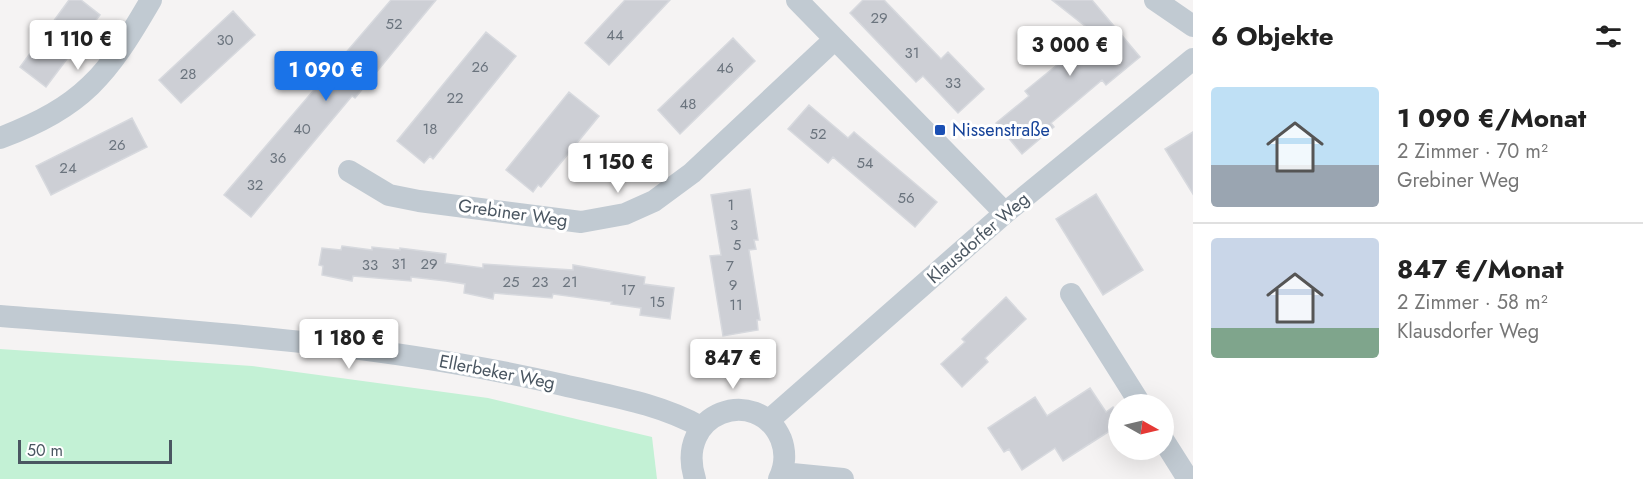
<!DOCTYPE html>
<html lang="de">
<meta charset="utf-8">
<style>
:root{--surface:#fff;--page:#f6f6f6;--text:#222;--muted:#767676;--line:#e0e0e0;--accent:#1a73e8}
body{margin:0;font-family:Jost,sans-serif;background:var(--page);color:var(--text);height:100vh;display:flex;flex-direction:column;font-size:22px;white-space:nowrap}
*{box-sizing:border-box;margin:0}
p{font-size:20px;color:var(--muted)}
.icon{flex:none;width:33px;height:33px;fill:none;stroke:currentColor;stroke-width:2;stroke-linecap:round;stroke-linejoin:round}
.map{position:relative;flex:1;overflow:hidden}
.drawer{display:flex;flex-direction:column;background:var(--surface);width:450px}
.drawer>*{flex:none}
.needle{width:39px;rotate:98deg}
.buttons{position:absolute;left:1108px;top:394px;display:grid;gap:12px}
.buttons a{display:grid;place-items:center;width:66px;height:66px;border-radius:50%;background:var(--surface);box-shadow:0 6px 24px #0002;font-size:30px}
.scale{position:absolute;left:18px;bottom:15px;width:154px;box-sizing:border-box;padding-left:6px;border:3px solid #4a5661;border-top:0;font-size:16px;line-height:21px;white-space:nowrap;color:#4a5661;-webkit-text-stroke:4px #fff;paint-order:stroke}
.price{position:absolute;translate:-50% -51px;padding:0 14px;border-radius:6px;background:#fff;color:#222;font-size:20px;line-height:39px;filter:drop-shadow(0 2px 3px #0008)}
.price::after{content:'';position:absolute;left:50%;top:36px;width:18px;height:14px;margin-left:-9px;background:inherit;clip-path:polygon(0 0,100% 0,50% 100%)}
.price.selected{background:var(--accent);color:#fff}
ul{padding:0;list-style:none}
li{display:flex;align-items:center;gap:18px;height:150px;padding:0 18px}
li+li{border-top:2px solid var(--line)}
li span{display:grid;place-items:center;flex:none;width:168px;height:120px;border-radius:6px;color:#555}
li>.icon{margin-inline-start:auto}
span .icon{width:72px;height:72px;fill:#fffc;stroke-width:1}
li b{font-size:26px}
h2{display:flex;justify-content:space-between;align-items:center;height:72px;padding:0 18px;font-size:26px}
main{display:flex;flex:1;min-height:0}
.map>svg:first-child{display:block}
</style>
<main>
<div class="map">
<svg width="1193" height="479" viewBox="0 0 1193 479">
<rect width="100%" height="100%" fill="#f5f3f3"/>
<!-- green -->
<path fill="#c3f1d5" d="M 0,349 L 252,366 L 488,398 L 652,437 L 657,479 L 0,479 Z"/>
<!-- building -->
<path fill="#cdcfd5" stroke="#d7d9de" stroke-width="1.5" d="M 69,0 L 81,0 L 100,15 L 46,87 L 20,67 Z
M 391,0 L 436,0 L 355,98 L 352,96 L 251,217 L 224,195 Z
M 625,0 L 670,0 L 609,65 L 585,43 Z
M 863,0 L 884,0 L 941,59 L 948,52 L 984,89 L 958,113 L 923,76 L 916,82 L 850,13 Z
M 1052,0 L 1092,0 L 1140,57 L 1106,85 L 1102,80 L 1089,91 L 1051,123 L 1054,127 L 1022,154 L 996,123 L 1029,96 L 1025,91 L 1095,34 Z
M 233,11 L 255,35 L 181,103 L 159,80 Z
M 486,32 L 516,56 L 433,159 L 430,156 L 424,163 L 397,141 Z
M 733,38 L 755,61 L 680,134 L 658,110 Z
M 569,92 L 599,116 L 541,187 L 538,185 L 533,192 L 506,170 Z
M 809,105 L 848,138 L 854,132 L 937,202 L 915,227 L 833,157 L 828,163 L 788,129 Z
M 132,118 L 147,147 L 51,195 L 36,166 Z
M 1193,132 L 1193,194 L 1165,149 Z
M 750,189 L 758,240 L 754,240 L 756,249 L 749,250 L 760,320 L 757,320 L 758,330 L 723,336 L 710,256 L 721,255 L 711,195 Z
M 1096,194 L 1143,270 L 1103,295 L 1056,219 Z
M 342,246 L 372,250 L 372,247 L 400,250 L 400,248 L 446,254 L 445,263 L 483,268 L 483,264 L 573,270 L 573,265 L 645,277 L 644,284 L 674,288 L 670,319 L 640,315 L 641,308 L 611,304 L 612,302 L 553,294 L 552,298 L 494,293 L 493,299 L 464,293 L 465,284 L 446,281 L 411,277 L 411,281 L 353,276 L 352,281 L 322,275 L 323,266 L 319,265 L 322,248 L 341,250 Z
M 1006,297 L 1026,319 L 985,358 L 988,362 L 962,387 L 941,364 L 965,342 L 962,339 Z
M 1090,388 L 1106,412 L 1113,407 L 1119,416 L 1119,425 L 1063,461 L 1055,448 L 1022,470 L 1009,449 L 1004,452 L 988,428 L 1035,397 L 1047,416 Z"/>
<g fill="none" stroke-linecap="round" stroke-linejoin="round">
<!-- minor -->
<path stroke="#c1cad2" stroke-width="22" d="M 797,0 L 1005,213
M 1155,0 L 1193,26
M 0,138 C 84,106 107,76 151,0
M 349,171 L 389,195 L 419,201 L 581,222 L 625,214 L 654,201 L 692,173 L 835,39
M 1071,294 L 1141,405
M 0,316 C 188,331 379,342 563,385 C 610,396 658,403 701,427
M 768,421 L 1005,213 L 1193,59
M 1164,441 L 1188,479
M 782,473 L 843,479
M 695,479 C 674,412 757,384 781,439 C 786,452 785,467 779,479"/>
</g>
<!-- markers -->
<rect fill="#1a4fb4" stroke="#fff" stroke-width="2" x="934" y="124" width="12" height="12" rx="3"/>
<g text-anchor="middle" stroke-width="6" stroke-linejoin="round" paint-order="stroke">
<!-- number labels -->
<g font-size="15" fill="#6b747e">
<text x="879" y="23">29</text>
<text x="394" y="29">52</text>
<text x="615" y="40">44</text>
<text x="225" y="45">30</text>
<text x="912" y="58">31</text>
<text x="480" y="72">26</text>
<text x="725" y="73">46</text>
<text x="188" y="79">28</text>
<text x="953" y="88">33</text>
<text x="455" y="103">22</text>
<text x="688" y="109">48</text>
<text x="302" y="134">40</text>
<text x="430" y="134">18</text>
<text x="818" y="139">52</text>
<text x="117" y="150">26</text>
<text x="278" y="163">36</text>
<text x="865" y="168">54</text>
<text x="68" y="173">24</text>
<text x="255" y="190">32</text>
<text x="906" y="203">56</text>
<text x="731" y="210">1</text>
<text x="734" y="230">3</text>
<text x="737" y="250">5</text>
<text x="399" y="269">31</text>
<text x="429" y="269">29</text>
<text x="370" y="270">33</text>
<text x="730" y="271">7</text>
<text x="511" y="287">25</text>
<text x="540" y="287">23</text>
<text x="570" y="287">21</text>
<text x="733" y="290">9</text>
<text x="628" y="295">17</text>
<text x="657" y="307">15</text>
<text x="736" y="310">11</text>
</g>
<!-- transit labels -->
<g font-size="18" fill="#164399" stroke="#fff" text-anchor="start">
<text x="952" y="136">Nissenstraße</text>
</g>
<!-- street labels -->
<g font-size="18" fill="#4a5661" stroke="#fff">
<text transform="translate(513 213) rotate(8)" y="6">Grebiner Weg</text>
<text transform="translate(978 238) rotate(-41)" y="6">Klausdorfer Weg</text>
<text transform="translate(497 372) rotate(11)" y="6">Ellerbeker Weg</text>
</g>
</g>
</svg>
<div class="buttons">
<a><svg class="needle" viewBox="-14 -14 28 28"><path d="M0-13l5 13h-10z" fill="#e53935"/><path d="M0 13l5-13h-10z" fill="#767676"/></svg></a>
</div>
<div class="scale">50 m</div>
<b class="price" style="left:78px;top:71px">1 110 €</b>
<b class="price" style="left:1070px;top:77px">3 000 €</b>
<b class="price selected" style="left:326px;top:102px">1 090 €</b>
<b class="price" style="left:618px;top:194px">1 150 €</b>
<b class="price" style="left:349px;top:370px">1 180 €</b>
<b class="price" style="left:733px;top:390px">847 €</b>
</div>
<section class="drawer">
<h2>6 Objekte<svg class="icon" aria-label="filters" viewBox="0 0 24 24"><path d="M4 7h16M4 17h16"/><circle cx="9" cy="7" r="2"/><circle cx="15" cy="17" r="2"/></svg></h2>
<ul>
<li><span style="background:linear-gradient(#bfe0f5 65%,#9aa5b1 0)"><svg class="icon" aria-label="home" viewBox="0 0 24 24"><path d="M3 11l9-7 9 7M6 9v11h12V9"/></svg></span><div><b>1 090 €/Monat</b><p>2 Zimmer · 70 m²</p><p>Grebiner Weg</p></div></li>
<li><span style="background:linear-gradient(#c9d6e8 75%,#7fa58c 0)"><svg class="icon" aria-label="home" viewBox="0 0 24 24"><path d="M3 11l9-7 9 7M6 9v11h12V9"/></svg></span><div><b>847 €/Monat</b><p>2 Zimmer · 58 m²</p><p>Klausdorfer Weg</p></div></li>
</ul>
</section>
</main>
